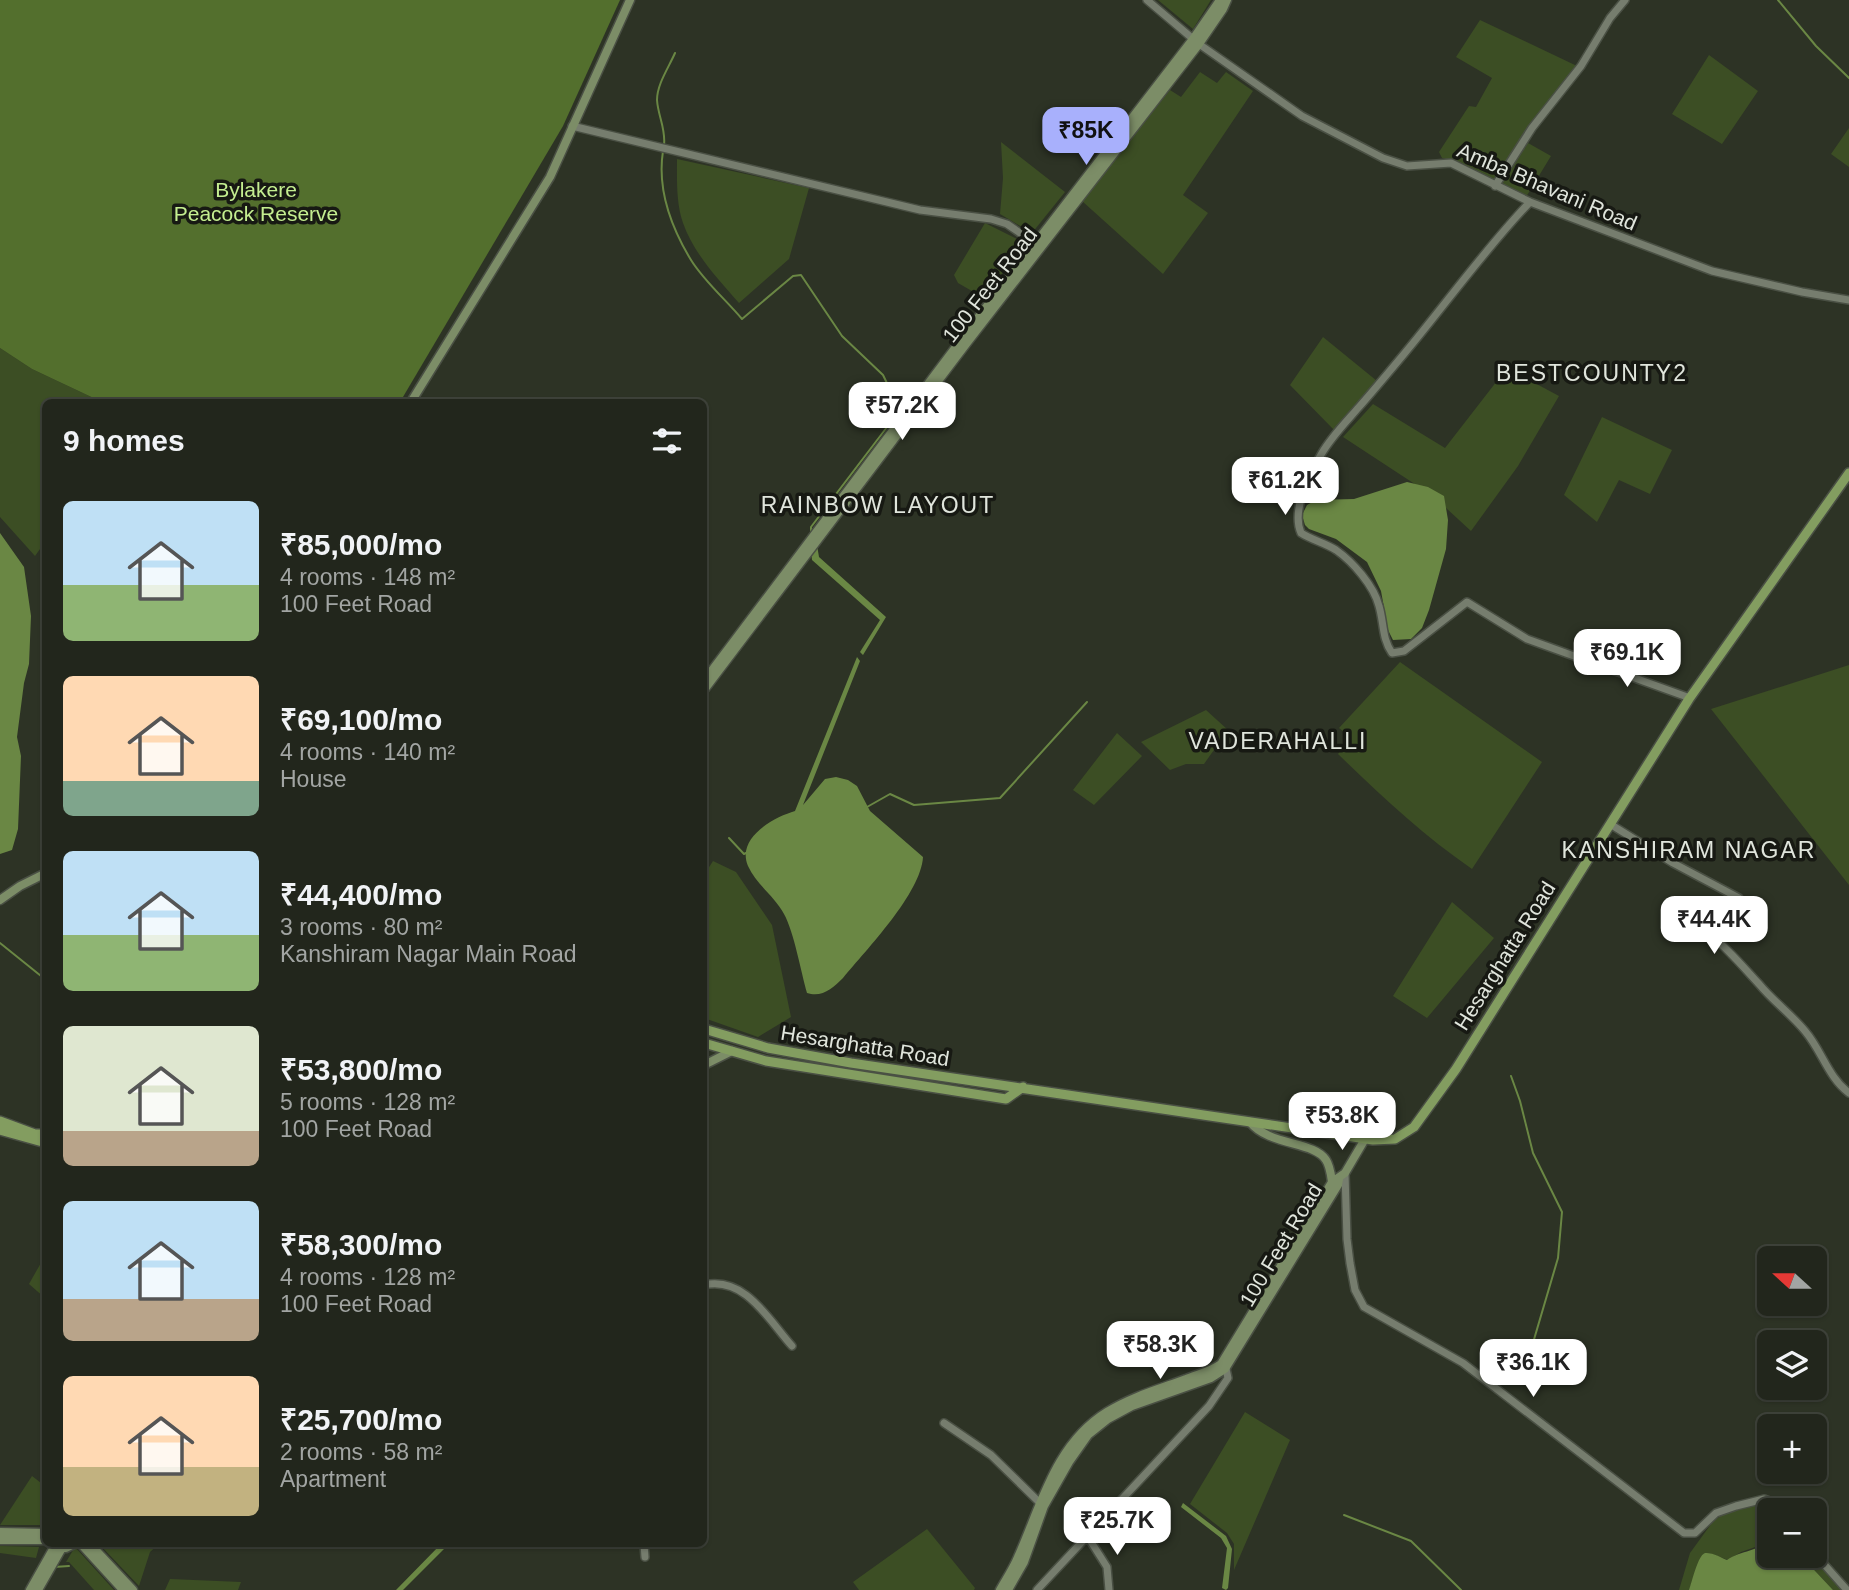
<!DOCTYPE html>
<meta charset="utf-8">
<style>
:root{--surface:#22261c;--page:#2e3229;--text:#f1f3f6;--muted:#a2a5a3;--line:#3f433b;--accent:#a8b0fc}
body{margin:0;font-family:Arial,sans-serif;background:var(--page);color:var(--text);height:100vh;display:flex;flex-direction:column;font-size:26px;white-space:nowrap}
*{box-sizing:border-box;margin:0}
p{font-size:23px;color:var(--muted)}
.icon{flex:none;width:38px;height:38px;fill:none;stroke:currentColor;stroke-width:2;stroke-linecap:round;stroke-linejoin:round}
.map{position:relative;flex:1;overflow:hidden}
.drawer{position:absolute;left:42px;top:399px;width:665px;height:1148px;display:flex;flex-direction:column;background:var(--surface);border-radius:10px;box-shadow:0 2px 5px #0004,0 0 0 2px var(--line)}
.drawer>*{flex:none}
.needle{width:46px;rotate:291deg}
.tools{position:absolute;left:1757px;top:1246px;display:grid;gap:14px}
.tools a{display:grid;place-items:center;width:70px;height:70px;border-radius:10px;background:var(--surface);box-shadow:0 2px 5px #0004,0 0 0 2px var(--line);font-size:35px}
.price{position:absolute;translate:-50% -60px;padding:0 16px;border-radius:14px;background:#fff;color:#222;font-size:23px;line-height:46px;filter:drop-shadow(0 2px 4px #0008)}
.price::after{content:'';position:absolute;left:50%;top:42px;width:21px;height:16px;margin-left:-10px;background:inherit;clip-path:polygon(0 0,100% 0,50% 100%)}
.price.current{background:var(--accent);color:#111}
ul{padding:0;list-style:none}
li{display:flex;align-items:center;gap:21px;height:175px;padding:0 21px}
li span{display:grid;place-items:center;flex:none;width:196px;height:140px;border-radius:10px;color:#555}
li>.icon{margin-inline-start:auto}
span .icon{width:84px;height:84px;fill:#fffc;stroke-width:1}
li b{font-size:30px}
h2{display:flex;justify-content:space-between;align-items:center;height:84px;padding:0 21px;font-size:30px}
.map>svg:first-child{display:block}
</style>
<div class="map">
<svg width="1849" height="1590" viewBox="0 0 1849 1590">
<rect width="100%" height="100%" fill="#2d3325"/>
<!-- green -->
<path fill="#3c4e24" d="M 1158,0 L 1211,0 L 1193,29 Z
M 1480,20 L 1577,66 L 1529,129 L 1493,182 L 1455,161 L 1442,158 L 1439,152 L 1469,106 L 1476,107 L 1492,78 L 1456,57 Z
M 1709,55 L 1758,91 L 1722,144 L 1672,114 Z
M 1200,72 L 1217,83 L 1226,72 L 1253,91 L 1183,195 L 1208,213 L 1163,274 L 1082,201 L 1170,90 L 1181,97 Z
M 1849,128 L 1849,167 L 1831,154 Z
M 1001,142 L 1065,192 L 1032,233 L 1000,214 L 1003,178 Z
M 1528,143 L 1551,156 L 1526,197 L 1501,185 Z
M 677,159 L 809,188 L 789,259 L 739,303 C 718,279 694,254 683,223 C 676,203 677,180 677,159 Z
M 985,223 L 1025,243 L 984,298 L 958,283 L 954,275 Z
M 1323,337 L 1377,381 L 1335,431 L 1290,385 Z
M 0,348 L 32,369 L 102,402 L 46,402 L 45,542 L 35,556 L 0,517 Z
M 1507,368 L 1559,396 L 1518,466 L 1471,531 L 1433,496 L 1343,437 L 1373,404 L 1445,448 Z
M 1602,417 L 1672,450 L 1650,494 L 1619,480 L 1597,522 L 1564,495 Z
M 1400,662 L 1542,762 L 1472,869 C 1424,836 1380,795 1338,754 L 1350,737 L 1339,728 Z
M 1849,665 L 1849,885 L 1711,709 Z
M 1206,710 L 1228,730 L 1204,764 L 1186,764 L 1170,770 L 1141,742 Z
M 1117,733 L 1142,756 L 1094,805 L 1073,790 Z
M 713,861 L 736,872 L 772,925 L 791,1017 L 758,1037 L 704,1018 L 704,875 Z
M 1452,902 L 1494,938 L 1427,1018 L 1393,996 Z
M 42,1261 L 45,1263 L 45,1298 L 29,1284 Z
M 1245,1412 L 1290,1440 L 1234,1570 L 1234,1544 L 1227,1533 L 1190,1504 Z
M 32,1476 L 45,1486 L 45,1525 L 0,1525 Z
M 1769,1502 L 1777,1510 L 1762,1511 L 1756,1514 L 1769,1534 L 1764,1544 L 1741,1552 L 1728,1560 L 1709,1553 L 1703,1554 L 1689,1590 L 1679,1590 L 1690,1553 L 1714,1520 L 1737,1507 Z
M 927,1529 L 975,1588 L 974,1590 L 859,1590 L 853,1582 Z
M 99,1544 L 159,1544 L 150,1552 L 139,1586 Z
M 0,1546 L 39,1547 L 36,1558 L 0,1553 Z
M 75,1547 L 114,1590 L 94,1590 L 69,1562 L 66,1562 Z
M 1801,1556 L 1811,1556 L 1842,1590 L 1833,1590 Z
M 170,1579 L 241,1582 L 238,1590 L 165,1590 Z"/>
<!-- forest -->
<path fill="#536f2d" d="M 0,0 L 620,0 L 563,126 L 400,402 L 102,402 L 32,369 L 0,348 Z"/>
<!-- water -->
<path fill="#6a8744" d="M 1407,482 L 1428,487 L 1444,496 L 1448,520 L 1446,549 L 1429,610 L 1422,628 L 1411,639 L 1393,640 L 1388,630 L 1381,591 L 1367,562 L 1336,539 L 1309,529 L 1305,525 L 1302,515 L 1307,505 L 1316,500 L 1354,499 Z
M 814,527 L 819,557 L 886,617 L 863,655 L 860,652 L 880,620 L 812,560 L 809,534 Z
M 0,533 L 24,567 L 31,616 L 29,664 L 24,683 L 17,737 L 21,756 L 18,829 L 12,850 L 0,854 Z
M 857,657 L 860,661 L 803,805 L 825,779 L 836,777 L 848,780 L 857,786 L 870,811 L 923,857 C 921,893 867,949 843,978 C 833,988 822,998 807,993 C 801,972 794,932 784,914 C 775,897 756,884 748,866 C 736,838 774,817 795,811 Z
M 1183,1503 L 1226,1536 L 1232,1549 L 1228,1588 L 1226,1590 L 1222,1588 L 1227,1548 L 1221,1538 L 1181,1507 Z
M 1769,1538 L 1769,1556 L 1801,1556 L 1833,1590 L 1689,1590 C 1692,1582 1698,1555 1705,1553 C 1712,1552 1722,1558 1727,1560 C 1741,1550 1760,1552 1769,1538 Z
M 441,1544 L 449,1544 L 403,1590 L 396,1590 Z"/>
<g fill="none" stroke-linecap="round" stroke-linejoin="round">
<!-- stream -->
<path stroke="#6a8744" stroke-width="2" d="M 1778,0 L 1816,46 L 1849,78
M 664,145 C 666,129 658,116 657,100 C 657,84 669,67 675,53
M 663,151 C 657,189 671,227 691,260 C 704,281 726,300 742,319 L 793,276 L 801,275 L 842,336 L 883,375 L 900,410 L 811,527 L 811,531
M 867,807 L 890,794 L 914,805 L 1000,798 L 1087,702
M 729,838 L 744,854 L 748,852
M 0,943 L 46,980
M 1511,1076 L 1520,1101 L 1533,1153 L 1562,1212 L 1558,1258 L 1530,1353
M 1344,1515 L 1411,1541 L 1461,1590
M 54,1567 L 69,1566"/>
<defs>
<path id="tertiary" d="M 1147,0 L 1199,44 L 1302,116 L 1383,158 L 1407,166 L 1451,163 L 1530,202 L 1712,271 L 1802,292 L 1849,300
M 572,126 L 920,210 L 991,219 L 1007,224 L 1036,244
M 1495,186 L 1532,128 L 1581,66 L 1610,18 L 1625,0
M 1530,202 C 1484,250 1446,304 1404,354 C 1389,372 1374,390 1359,407 C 1346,422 1332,436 1322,453 C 1310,473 1291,510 1301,533 C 1312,540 1325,543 1336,550 C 1353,562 1374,586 1379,606 C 1384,623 1382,639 1392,653 L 1404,651 L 1467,602 L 1527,639 L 1690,698
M 1610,824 L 1673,863 L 1739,898 L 1713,937 C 1731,952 1744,968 1759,984 C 1773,1001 1791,1014 1805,1031 C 1822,1051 1828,1077 1849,1093
M 1345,1173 L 1347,1239 L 1350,1263 L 1355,1290 L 1364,1307 L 1463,1363 L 1684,1533 L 1695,1533 L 1716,1513 L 1736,1506 L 1764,1499 L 1777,1504 L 1783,1510
M 704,1285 C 745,1276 768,1319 792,1346
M 944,1423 L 991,1455 L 1042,1505
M 1088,1537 L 1107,1567 L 1109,1590
M 644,1544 L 645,1557
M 1815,1554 L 1847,1590
M 1037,1590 L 1209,1406 L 1228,1378 L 1225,1364"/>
<path id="secondary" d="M 411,402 L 550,177 L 630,0
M 704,681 L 974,323 L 1193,39 L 1220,0
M 704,690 L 966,344 L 1199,44 L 1223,9 L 1227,0
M 0,900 L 20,886 L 46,873
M 704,1065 L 732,1051
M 1250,1122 C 1269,1146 1314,1141 1326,1160 C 1330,1166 1331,1175 1332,1182 L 1335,1184
M 0,1532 L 46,1533
M 0,1540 L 46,1540
M 81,1544 L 123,1590
M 90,1544 L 133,1590
M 57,1546 L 66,1548 L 74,1544
M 30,1590 L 56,1544
M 38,1590 L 62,1548
M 1000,1590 C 1006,1579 1013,1569 1018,1557 C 1041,1506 1055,1444 1107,1412 C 1131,1397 1159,1389 1186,1379 C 1198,1374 1210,1372 1221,1364 L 1332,1182 L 1345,1173 L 1365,1139
M 1008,1590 L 1024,1562 L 1044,1506 L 1069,1462 L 1088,1435 L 1108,1419 L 1132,1406 L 1211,1378 L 1225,1369 L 1338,1185 L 1339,1179"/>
<path id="primary" d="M 704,1029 L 768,1048 L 851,1063 L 1373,1140 L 1395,1139 L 1414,1127 L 1456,1069 L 1689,699 L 1849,473
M 704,1043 L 766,1061 L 1006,1099 L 1023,1087
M 0,1121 L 35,1134 L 46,1134
M 0,1130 L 46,1143"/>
</defs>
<!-- tertiary casing -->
<use href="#tertiary" stroke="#4a5044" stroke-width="10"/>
<!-- secondary casing -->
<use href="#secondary" stroke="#4a5044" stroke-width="11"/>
<!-- primary casing -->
<use href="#primary" stroke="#4a5044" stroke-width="12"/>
<!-- tertiary -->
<use href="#tertiary" stroke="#767d6e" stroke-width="7"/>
<!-- secondary -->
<use href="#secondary" stroke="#7c8d67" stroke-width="8"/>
<!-- primary -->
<use href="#primary" stroke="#839d60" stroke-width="9"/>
</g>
<g text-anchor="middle" stroke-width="7" stroke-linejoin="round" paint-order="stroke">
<!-- street labels -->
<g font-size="21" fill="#e0e5dc" stroke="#171913">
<text transform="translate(1547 187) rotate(23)" y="7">Amba Bhavani Road</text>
<text transform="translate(990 285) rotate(-52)" y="7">100 Feet Road</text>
<text transform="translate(1505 956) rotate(-58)" y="7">Hesarghatta Road</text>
<text transform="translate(865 1046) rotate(9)" y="7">Hesarghatta Road</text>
<text transform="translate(1281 1245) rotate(-59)" y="7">100 Feet Road</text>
</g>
<!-- park labels -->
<g font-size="21" fill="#c4ee90" stroke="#171913">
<text x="256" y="197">Bylakere<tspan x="256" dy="24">Peacock Reserve</tspan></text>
</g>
<!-- neighbourhood labels -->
<g font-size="23" letter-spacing="2" fill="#e0e5dc" stroke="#171913">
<text x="1592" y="381">BESTCOUNTY2</text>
<text x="878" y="513">RAINBOW LAYOUT</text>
<text x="1278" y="749">VADERAHALLI</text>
<text x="1689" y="858">KANSHIRAM NAGAR</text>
</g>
</g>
</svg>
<div class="tools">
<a><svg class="needle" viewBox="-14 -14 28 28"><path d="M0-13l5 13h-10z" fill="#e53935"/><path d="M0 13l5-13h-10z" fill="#a2a5a3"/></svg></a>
<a><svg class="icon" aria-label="layers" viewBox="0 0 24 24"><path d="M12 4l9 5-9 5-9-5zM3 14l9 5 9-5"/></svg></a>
<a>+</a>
<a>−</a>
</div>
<b class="price current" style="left:1086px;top:167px">₹85K</b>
<b class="price" style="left:902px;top:442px">₹57.2K</b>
<b class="price" style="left:1285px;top:517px">₹61.2K</b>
<b class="price" style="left:1627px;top:689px">₹69.1K</b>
<b class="price" style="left:1714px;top:956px">₹44.4K</b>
<b class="price" style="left:1342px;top:1152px">₹53.8K</b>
<b class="price" style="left:1160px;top:1381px">₹58.3K</b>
<b class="price" style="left:1533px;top:1399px">₹36.1K</b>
<b class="price" style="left:1117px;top:1557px">₹25.7K</b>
<section class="drawer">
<h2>9 homes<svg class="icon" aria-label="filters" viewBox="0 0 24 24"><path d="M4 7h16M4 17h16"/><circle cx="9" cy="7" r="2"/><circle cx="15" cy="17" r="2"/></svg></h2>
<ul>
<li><span style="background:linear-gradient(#bfe0f5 60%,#8fb573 0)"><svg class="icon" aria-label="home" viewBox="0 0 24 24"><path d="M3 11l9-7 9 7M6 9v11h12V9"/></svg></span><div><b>₹85,000/mo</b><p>4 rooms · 148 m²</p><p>100 Feet Road</p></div></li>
<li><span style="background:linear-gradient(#ffd9b3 75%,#7fa58c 0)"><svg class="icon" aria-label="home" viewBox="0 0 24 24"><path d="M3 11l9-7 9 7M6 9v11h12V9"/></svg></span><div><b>₹69,100/mo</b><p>4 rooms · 140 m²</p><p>House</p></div></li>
<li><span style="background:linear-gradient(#bfe0f5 60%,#8fb573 0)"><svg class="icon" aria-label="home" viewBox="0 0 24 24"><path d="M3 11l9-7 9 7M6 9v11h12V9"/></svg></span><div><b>₹44,400/mo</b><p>3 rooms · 80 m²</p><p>Kanshiram Nagar Main Road</p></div></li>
<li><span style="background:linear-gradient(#dfe7d0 75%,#b9a48a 0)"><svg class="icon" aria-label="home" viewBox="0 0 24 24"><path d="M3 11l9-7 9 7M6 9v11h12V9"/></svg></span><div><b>₹53,800/mo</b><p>5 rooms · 128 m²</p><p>100 Feet Road</p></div></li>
<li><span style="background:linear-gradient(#bfe0f5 70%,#b9a48a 0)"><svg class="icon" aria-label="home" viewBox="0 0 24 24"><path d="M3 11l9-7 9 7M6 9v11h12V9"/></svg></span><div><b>₹58,300/mo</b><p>4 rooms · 128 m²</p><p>100 Feet Road</p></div></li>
<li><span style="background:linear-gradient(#ffd9b3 65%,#c2b280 0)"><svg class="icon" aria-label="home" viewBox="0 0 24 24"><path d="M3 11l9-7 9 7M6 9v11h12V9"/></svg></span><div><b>₹25,700/mo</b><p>2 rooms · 58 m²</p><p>Apartment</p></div></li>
</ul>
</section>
</div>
